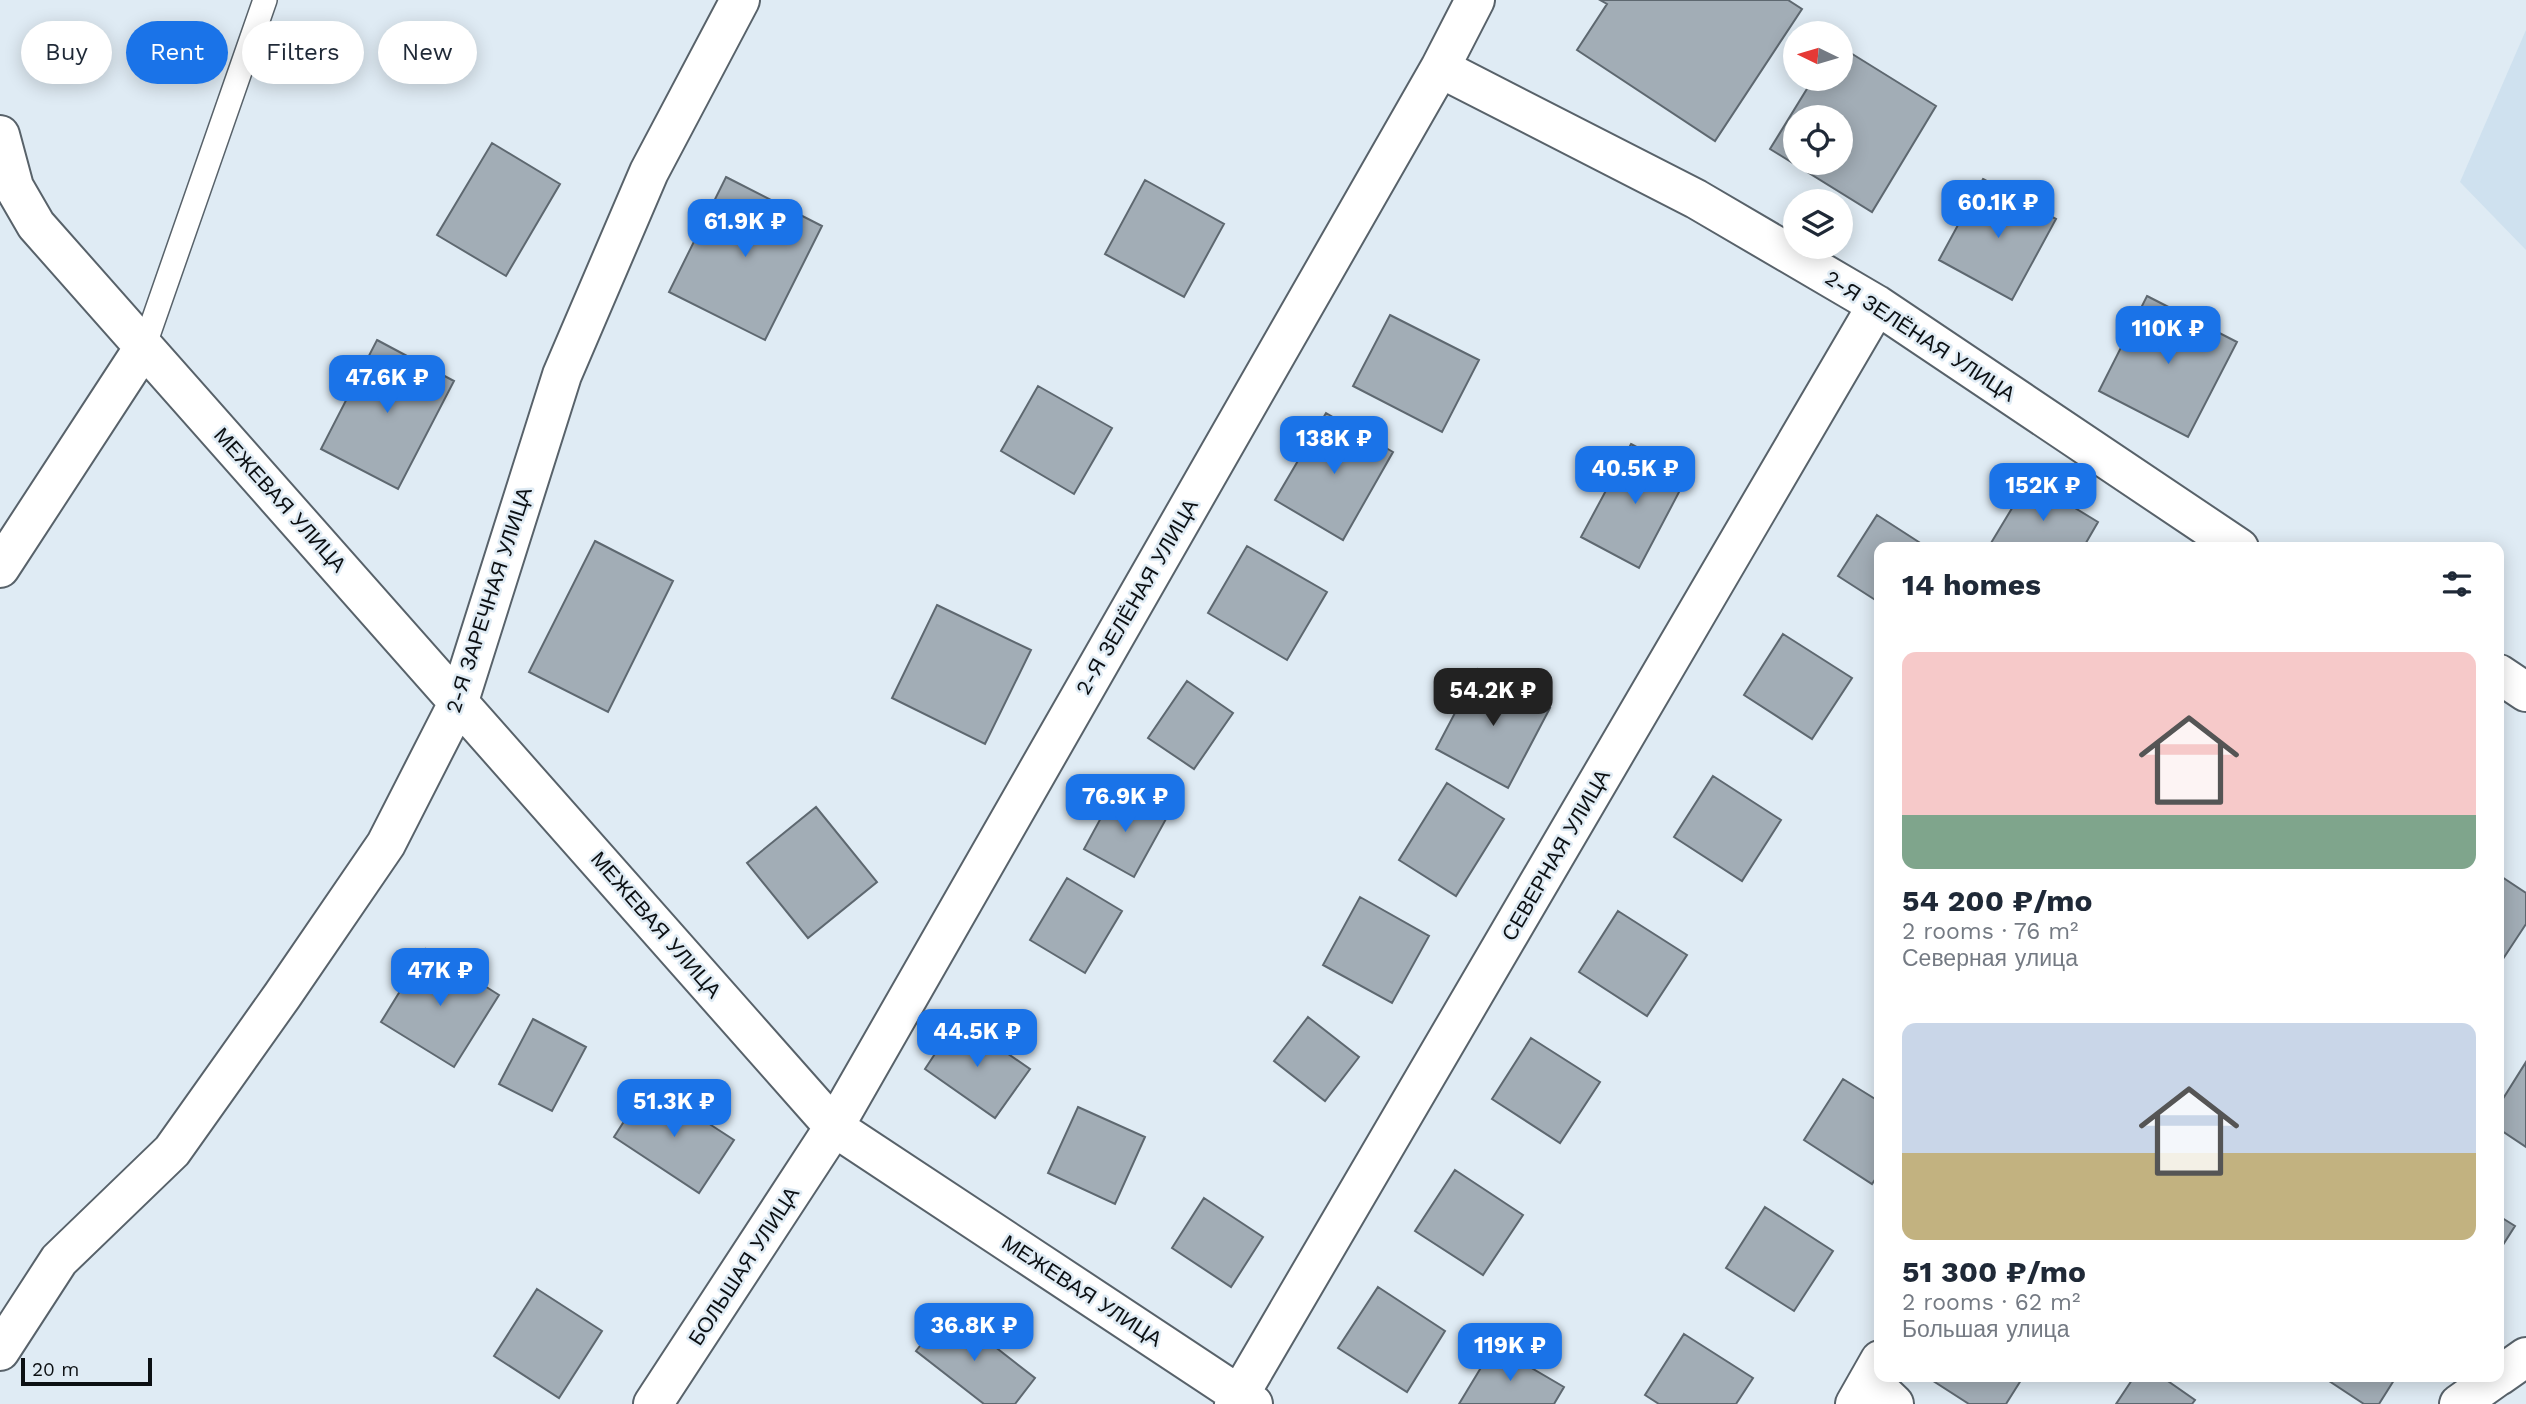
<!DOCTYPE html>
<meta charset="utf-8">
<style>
:root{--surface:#fff;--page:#f6f6f7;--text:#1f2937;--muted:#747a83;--accent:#1a73e8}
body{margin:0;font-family:"Work Sans",sans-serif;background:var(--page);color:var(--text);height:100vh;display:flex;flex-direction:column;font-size:26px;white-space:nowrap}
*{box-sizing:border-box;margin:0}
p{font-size:23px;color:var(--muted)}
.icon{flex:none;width:38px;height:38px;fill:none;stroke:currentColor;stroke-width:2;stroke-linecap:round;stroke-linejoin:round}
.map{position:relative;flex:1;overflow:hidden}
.side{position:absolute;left:1874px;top:542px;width:630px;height:840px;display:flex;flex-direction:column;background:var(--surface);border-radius:14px;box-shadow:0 4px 18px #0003}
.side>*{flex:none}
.banner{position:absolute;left:21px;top:21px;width:665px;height:63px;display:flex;gap:14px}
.needle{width:46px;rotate:275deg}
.buttons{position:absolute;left:1783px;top:21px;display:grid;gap:14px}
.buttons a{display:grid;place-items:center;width:70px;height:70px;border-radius:50%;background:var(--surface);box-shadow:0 4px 18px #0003;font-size:35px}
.scale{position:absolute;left:21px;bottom:18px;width:131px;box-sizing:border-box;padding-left:7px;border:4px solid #0c1013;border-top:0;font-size:19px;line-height:24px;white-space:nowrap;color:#0c1013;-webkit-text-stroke:5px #dfebf4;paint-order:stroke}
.price{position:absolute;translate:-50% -60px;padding:0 16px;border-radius:14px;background:var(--accent);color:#fff;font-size:23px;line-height:46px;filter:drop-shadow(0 2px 4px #0008)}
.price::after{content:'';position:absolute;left:50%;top:42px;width:21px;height:16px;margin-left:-10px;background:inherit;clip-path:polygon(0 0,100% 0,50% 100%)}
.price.active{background:#222;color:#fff}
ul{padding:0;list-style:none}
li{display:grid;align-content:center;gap:14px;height:371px;padding:0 28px}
li span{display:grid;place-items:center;height:217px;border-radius:14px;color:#555}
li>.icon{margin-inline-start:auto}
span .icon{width:126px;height:126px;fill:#fffc;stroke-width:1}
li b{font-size:30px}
h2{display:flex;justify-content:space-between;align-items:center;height:84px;padding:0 28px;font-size:30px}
.tag{padding:0 24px;border-radius:32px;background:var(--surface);box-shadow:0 4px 18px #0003;font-size:24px;line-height:63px}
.tag.active{background:var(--accent);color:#fff}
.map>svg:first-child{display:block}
</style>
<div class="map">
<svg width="2526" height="1404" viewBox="0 0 2526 1404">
<rect width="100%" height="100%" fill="#dfebf4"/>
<!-- built -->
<path fill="#cfe1ef" d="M 2526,30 L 2526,250 L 2460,182 Z"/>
<!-- building -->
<path fill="#a2adb6" stroke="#5e6870" stroke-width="2" fill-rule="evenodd" d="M 1600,0 L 1788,0 L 1802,9 L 1715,141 L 1577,50 L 1607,4 Z
M 1841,47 L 1936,106 L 1872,212 L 1770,149 L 1813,79 L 1841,79 ZM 1796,117 L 1841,117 L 1841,163 L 1796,163 Z
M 492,143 L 560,184 L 506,276 L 437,235 Z
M 726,177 L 822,226 L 765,340 L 669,292 Z
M 1983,179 L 2056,219 L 2012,300 L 1939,260 Z
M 1145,180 L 1224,224 L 1184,297 L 1105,254 Z
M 2147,296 L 2237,342 L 2188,437 L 2099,391 Z
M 1390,315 L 1479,360 L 1442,432 L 1353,386 Z
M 377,340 L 454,381 L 398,489 L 321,449 Z
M 1038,386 L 1112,428 L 1074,494 L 1001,451 Z
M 1326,413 L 1393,452 L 1343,540 L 1275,500 Z
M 1631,444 L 1688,475 L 1639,568 L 1581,537 Z
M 2029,480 L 2098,522 L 2083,548 L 1988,548 Z
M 1877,515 L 1928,548 L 1880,548 L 1880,603 L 1838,576 Z
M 595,541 L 673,581 L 608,712 L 529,672 Z
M 1247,546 L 1327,592 L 1287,660 L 1208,613 Z
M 937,605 L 1031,650 L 985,744 L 892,698 Z
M 1783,634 L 1852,678 L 1812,739 L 1744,695 Z
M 1478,669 L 1550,708 L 1508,788 L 1436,749 Z
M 1187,681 L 1233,713 L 1194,769 L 1148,738 Z
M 1713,776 L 1781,820 L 1742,881 L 1674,837 Z
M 1447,783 L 1504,819 L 1456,896 L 1399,860 Z
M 1115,792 L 1166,819 L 1134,877 L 1084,849 Z
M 816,807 L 877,882 L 808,938 L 747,863 Z
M 2499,875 L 2526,893 L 2526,924 L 2499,965 Z
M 1067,878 L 1122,911 L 1085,973 L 1030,940 Z
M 1360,897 L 1429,936 L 1392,1003 L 1323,965 Z
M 1618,911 L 1687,955 L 1647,1016 L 1579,972 Z
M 426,949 L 499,995 L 454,1067 L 381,1022 Z
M 1308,1017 L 1359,1057 L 1325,1101 L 1274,1061 Z
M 533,1019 L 586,1047 L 552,1111 L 499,1084 Z
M 958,1019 L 1030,1069 L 995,1118 L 925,1069 Z
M 1531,1038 L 1600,1082 L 1560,1143 L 1492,1099 Z
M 2526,1062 L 2526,1147 L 2499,1129 L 2499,1105 Z
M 1843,1079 L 1880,1102 L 1880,1172 L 1872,1184 L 1804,1140 Z
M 648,1084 L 734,1140 L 699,1193 L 614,1137 Z
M 1078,1107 L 1145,1137 L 1115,1204 L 1048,1173 Z
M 1455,1170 L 1523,1215 L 1483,1275 L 1415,1231 Z
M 1204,1198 L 1263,1237 L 1231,1287 L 1172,1248 Z
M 1765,1207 L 1833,1251 L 1794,1311 L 1726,1268 Z
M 2499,1216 L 2515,1226 L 2499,1251 Z
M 1378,1287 L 1445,1331 L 1407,1392 L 1338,1348 Z
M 537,1289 L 602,1331 L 559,1398 L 494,1356 Z
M 948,1310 L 1035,1378 L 1015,1404 L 984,1404 L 916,1351 Z
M 1684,1334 L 1753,1378 L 1736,1404 L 1659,1404 L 1645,1395 Z
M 1494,1346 L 1564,1387 L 1554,1404 L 1459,1404 Z
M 1927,1377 L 2023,1377 L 2006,1404 L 1969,1404 Z
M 2134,1377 L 2162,1377 L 2195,1400 L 2192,1404 L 2116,1404 Z
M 2323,1377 L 2396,1377 L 2379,1404 L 2364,1404 Z"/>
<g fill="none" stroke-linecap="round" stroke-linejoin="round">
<defs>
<path id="lane" d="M 144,347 L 265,0"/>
<path id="street" d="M 1440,68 L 1696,199 L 1877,305 L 2239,548
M 0,135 L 14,187 L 36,225 L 834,1127 L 1253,1404
M 0,568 L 144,347
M 2499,674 L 2526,692
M 0,1351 L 59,1260 L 172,1151 L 282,996 L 386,844 L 459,701 L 562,375 L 649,172 L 740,0
M 2499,1376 L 2526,1357
M 1869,1380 L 1894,1404
M 653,1404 L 834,1127 L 1440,68 L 1475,0
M 1234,1404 L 1877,305
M 1855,1404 L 1880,1360
M 2459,1404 L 2497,1377"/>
</defs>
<!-- lane casing -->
<use href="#lane" stroke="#58626a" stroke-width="26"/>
<!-- street casing -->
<use href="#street" stroke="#58626a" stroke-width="42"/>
<!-- lane -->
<use href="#lane" stroke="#fff" stroke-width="23"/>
<!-- street -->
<use href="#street" stroke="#fff" stroke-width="38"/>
</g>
<g text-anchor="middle" stroke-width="5" stroke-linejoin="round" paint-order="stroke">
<!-- street labels -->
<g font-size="21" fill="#0c1013" stroke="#dfebf4">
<text transform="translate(1920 336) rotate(33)" y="7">2-Я ЗЕЛЁНАЯ УЛИЦА</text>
<text transform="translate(280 500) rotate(48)" y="7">МЕЖЕВАЯ УЛИЦА</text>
<text transform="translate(1137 597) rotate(-60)" y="7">2-Я ЗЕЛЁНАЯ УЛИЦА</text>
<text transform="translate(489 600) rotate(-72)" y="7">2-Я ЗАРЕЧНАЯ УЛИЦА</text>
<text transform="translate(1556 855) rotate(-60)" y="7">СЕВЕРНАЯ УЛИЦА</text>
<text transform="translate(656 925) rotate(49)" y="7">МЕЖЕВАЯ УЛИЦА</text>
<text transform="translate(744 1266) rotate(-57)" y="7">БОЛЬШАЯ УЛИЦА</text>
<text transform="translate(1082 1291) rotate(33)" y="7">МЕЖЕВАЯ УЛИЦА</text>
</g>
</g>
</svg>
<div class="buttons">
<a><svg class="needle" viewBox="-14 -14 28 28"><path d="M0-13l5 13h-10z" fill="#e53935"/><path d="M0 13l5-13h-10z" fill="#747a83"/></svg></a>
<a><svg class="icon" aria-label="locate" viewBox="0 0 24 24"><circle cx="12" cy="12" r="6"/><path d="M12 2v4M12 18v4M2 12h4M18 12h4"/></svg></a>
<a><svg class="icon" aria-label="layers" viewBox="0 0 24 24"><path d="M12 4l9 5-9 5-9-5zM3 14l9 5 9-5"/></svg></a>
</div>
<div class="scale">20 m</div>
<b class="price" style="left:1998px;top:240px">60.1K ₽</b>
<b class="price" style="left:745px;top:259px">61.9K ₽</b>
<b class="price" style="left:2168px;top:366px">110K ₽</b>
<b class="price" style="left:387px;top:415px">47.6K ₽</b>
<b class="price" style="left:1334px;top:476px">138K ₽</b>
<b class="price" style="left:1635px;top:506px">40.5K ₽</b>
<b class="price" style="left:2043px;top:523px">152K ₽</b>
<b class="price active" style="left:1493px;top:728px">54.2K ₽</b>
<b class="price" style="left:1125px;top:834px">76.9K ₽</b>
<b class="price" style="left:440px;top:1008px">47K ₽</b>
<b class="price" style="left:977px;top:1069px">44.5K ₽</b>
<b class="price" style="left:674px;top:1139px">51.3K ₽</b>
<b class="price" style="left:974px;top:1363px">36.8K ₽</b>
<b class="price" style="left:1510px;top:1383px">119K ₽</b>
<div class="banner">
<a class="tag">Buy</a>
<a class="tag active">Rent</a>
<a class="tag">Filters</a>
<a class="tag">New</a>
</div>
<section class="side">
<h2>14 homes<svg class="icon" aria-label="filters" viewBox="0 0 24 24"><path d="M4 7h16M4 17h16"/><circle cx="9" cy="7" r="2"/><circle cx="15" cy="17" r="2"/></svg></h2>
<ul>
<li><span style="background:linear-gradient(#f6c9c9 75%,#7fa58c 0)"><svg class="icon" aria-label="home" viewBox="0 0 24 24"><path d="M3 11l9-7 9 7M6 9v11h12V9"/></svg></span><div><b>54 200 ₽/mo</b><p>2 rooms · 76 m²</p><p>Северная улица</p></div></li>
<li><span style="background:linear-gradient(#c9d6e8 60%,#c2b280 0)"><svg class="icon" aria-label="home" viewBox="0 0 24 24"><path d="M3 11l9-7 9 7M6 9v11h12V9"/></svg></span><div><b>51 300 ₽/mo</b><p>2 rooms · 62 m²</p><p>Большая улица</p></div></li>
</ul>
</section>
</div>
